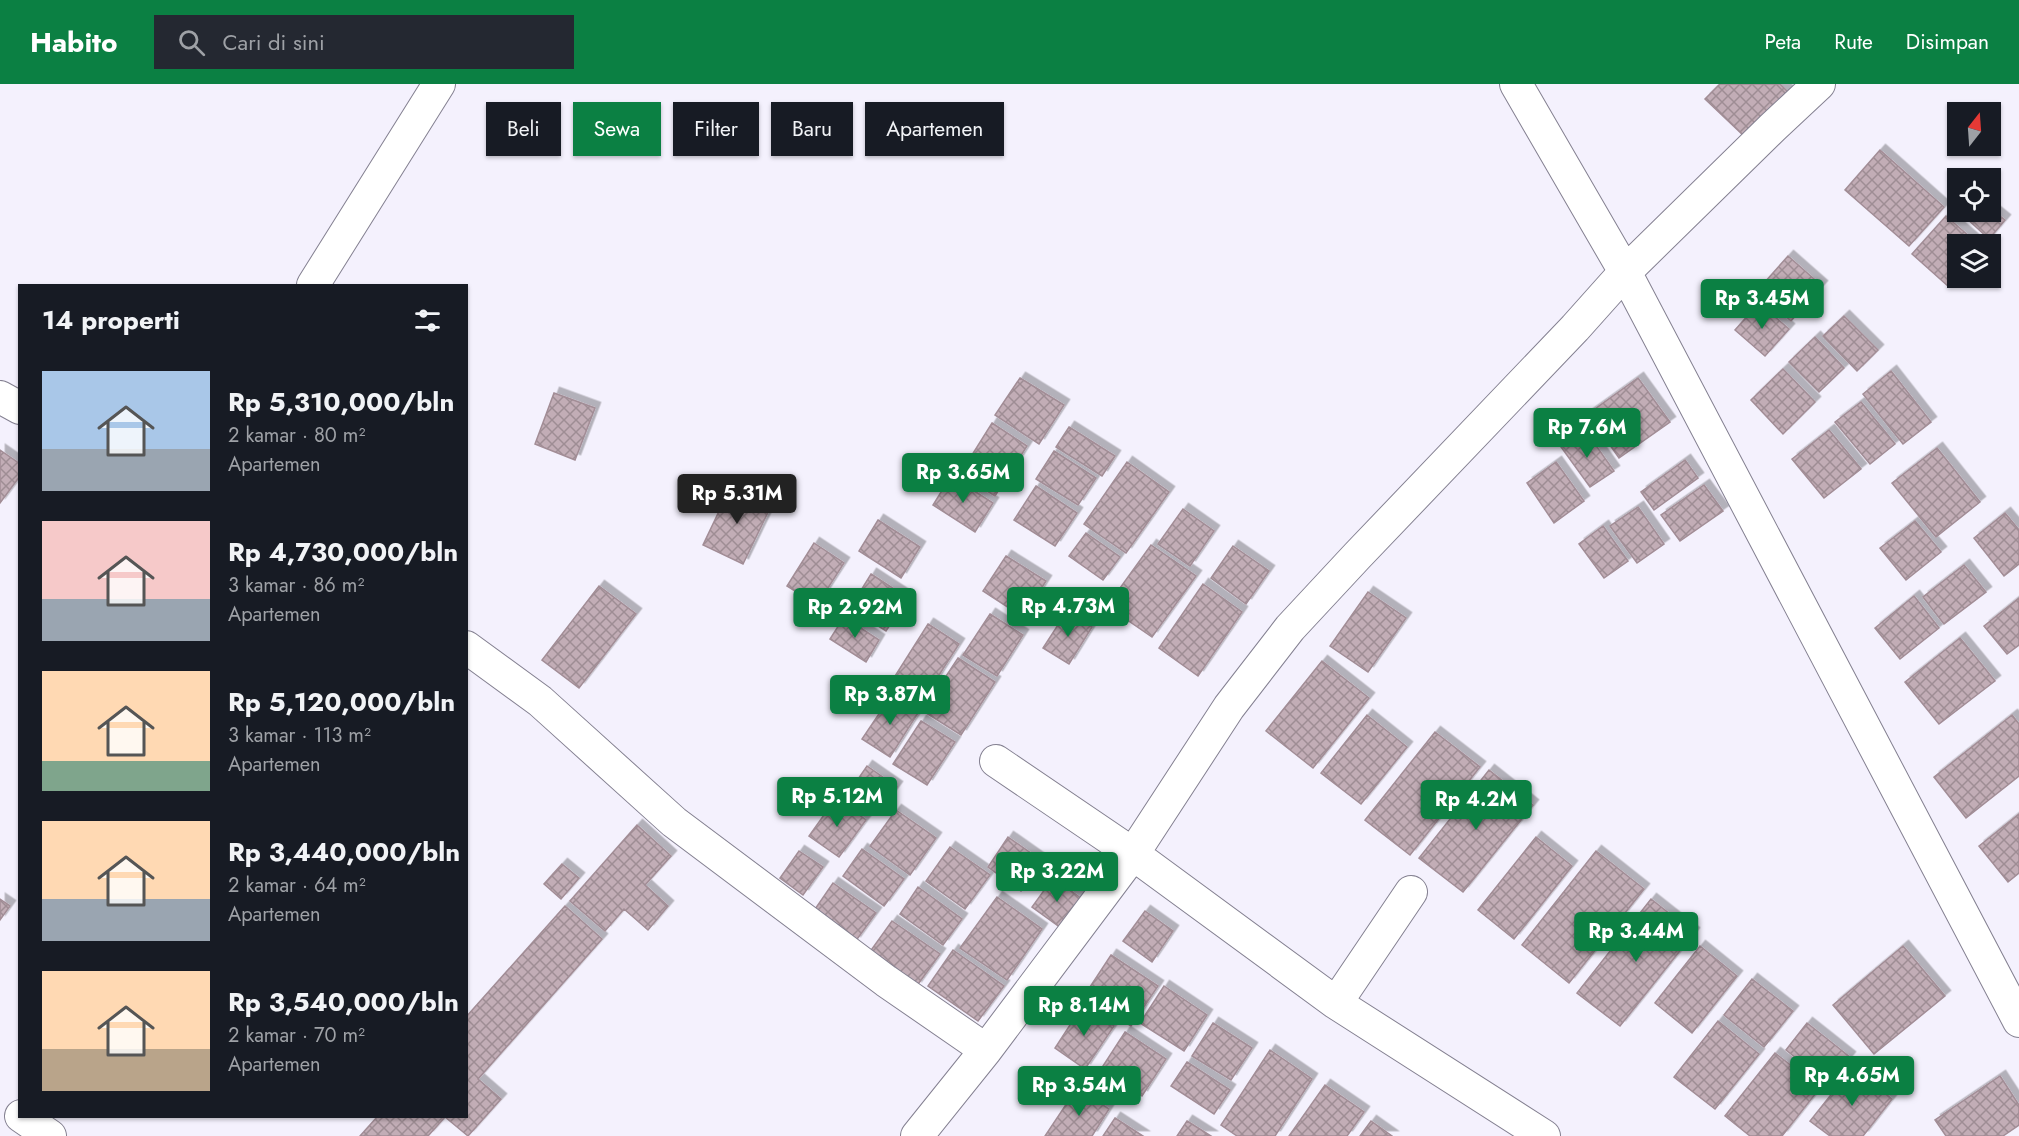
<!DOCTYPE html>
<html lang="id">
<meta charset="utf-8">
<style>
:root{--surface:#171b24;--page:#242831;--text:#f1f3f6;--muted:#9ea1a6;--accent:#0b8043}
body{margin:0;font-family:Jost,sans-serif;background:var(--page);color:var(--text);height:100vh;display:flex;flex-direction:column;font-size:22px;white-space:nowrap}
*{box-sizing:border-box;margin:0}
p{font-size:20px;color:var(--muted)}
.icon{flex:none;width:33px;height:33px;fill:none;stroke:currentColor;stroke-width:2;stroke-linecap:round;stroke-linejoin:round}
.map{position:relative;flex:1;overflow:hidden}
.details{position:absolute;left:18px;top:200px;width:450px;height:834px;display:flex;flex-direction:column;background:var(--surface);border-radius:0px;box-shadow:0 2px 4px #0004}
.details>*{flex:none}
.guide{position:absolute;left:486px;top:18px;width:570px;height:54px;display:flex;gap:12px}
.needle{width:39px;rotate:17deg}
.buttons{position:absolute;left:1947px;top:18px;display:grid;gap:12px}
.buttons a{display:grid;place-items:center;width:54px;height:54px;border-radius:0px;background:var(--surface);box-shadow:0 2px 4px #0004;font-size:30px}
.price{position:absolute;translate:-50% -51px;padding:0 14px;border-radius:6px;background:var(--accent);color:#fff;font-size:20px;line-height:39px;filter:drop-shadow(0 2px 3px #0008)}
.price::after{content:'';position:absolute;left:50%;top:36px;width:18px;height:14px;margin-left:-9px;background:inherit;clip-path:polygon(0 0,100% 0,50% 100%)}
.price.selected{background:#222;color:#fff}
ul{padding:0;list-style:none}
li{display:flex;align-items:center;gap:18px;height:150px;padding:0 24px}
li span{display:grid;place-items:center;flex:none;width:168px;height:120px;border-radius:0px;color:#555}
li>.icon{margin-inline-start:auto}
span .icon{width:72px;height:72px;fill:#fffc;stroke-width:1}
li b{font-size:26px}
h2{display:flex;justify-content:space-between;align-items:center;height:72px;padding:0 24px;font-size:26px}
.chip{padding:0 21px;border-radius:0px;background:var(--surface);box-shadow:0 2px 4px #0004;font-size:21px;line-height:54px}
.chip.selected{background:var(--accent);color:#fff}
header{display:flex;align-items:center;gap:36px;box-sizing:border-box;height:84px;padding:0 30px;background:var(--accent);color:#fff}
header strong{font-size:28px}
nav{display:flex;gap:33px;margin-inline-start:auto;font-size:21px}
.search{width:420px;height:54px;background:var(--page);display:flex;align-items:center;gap:15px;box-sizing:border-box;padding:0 21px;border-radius:0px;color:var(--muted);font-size:22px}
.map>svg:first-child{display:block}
</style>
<header>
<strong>Habito</strong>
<div class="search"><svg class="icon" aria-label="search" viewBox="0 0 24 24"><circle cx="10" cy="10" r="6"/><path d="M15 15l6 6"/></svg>Cari di sini</div>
<nav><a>Peta</a><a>Rute</a><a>Disimpan</a></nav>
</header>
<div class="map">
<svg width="2019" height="1052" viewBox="0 0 2019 1052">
<defs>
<pattern id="building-cross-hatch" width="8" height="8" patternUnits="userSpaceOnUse" patternTransform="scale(1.5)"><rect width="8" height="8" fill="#c2adb6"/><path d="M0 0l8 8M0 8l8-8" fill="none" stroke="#9e8d94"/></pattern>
<filter id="shadow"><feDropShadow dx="5.5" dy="-5.5" stdDeviation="0" flood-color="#0004"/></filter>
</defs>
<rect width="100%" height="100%" fill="#f4f1fd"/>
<!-- building -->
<path fill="url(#building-cross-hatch)" stroke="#a28d96" stroke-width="1.5" filter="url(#shadow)" d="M 1720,0 L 1780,0 L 1789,9 L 1746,54 L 1705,15 Z
M 1880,66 L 1944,123 L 1909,162 L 1845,106 Z
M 1990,124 L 2005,136 L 1989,155 L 1965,133 L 1969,128 L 1990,128 Z
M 1946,132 L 1978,160 L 1958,160 L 1958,193 L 1949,203 L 1912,170 Z
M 1788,172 L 1822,202 L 1791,237 L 1757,207 Z
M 1759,219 L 1789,245 L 1765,272 L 1735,246 Z
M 1844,232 L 1878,266 L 1857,287 L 1823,252 Z
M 1815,253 L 1844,284 L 1819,308 L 1789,278 Z
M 1783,285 L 1815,318 L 1783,350 L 1751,316 Z
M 1891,287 L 1931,338 L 1903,360 L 1863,310 Z
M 1020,294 L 1064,321 L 1039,360 L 995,331 Z
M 1638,294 L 1670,338 L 1619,374 L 1588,330 Z
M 554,309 L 595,324 L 575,376 L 535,360 Z
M 1861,318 L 1895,360 L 1870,380 L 1835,338 Z
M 992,339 L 1027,362 L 995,412 L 960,390 Z
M 1069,343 L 1115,372 L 1102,392 L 1056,363 Z
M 1585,346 L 1614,387 L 1590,403 L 1561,363 Z
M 1829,346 L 1861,385 L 1824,414 L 1792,375 Z
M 1937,364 L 1980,418 L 1936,453 L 1892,399 Z
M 0,366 L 20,380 L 20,392 L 0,419 Z
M 1054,367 L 1096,394 L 1078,421 L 1036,395 Z
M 1685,376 L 1698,394 L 1654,426 L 1641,408 Z
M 1127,378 L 1169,408 L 1126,469 L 1084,440 Z
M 1556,378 L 1584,417 L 1554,439 L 1527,399 Z
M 951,392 L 993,419 L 975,448 L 933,421 Z
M 1704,401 L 1723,427 L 1680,457 L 1661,431 Z
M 731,402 L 771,422 L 743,480 L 703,461 Z
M 1036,402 L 1077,429 L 1055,462 L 1014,436 Z
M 1638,423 L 1664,460 L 1637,479 L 1610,442 Z
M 1183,425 L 1214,447 L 1190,482 L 1158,460 Z
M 2005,429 L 2019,446 L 2019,480 L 2004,492 L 1974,454 Z
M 878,436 L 920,463 L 901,494 L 859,467 Z
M 1915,437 L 1941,468 L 1906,496 L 1880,464 Z
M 1603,442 L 1628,477 L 1604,494 L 1579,460 Z
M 1086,449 L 1120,473 L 1103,496 L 1069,472 Z
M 814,459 L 844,479 L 817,521 L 787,502 Z
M 1151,461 L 1196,492 L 1152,553 L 1107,522 Z
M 1233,462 L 1269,487 L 1246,520 L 1211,494 Z
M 1006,472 L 1046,497 L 1023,533 L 983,507 Z
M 1964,481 L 1986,508 L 1944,540 L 1923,513 Z
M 871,490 L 908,514 L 886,547 L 850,524 Z
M 1203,500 L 1242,528 L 1198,592 L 1159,564 Z
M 599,502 L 636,530 L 579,604 L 542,576 Z
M 1368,508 L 1406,534 L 1368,588 L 1330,562 Z
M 1914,512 L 1939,544 L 1900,575 L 1875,544 Z
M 2019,514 L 2019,561 L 2007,570 L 1984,542 Z
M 1067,527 L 1092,543 L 1069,580 L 1043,564 Z
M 990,530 L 1023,551 L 997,592 L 963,571 Z
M 844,533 L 879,556 L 866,578 L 830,555 Z
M 928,540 L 959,560 L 921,619 L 890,600 Z
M 1960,554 L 1995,597 L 1939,640 L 1905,598 Z
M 958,574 L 995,598 L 961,651 L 923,627 Z
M 1322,577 L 1369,614 L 1313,684 L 1266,647 Z
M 891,612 L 918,629 L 890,673 L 862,655 Z
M 1367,631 L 1407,663 L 1361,720 L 1321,689 Z
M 2012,631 L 2019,640 L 2019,692 L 1966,734 L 1934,693 Z
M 921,637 L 955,658 L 927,701 L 893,680 Z
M 1435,648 L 1480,683 L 1410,771 L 1365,736 Z
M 867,682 L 897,703 L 876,731 L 847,711 Z
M 1489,686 L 1533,721 L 1463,808 L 1419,774 Z
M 836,714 L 866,736 L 839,773 L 809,752 Z
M 896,726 L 936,754 L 910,791 L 870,762 Z
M 2019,730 L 2019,789 L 2008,798 L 1979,762 Z
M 637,741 L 671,772 L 645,801 L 668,822 L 648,846 L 624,825 L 605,847 L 570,817 Z
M 1008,753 L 1042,777 L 1021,807 L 988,783 Z
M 1536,753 L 1572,782 L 1514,855 L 1478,826 Z
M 950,763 L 990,791 L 965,825 L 926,797 Z
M 862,765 L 904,795 L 884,822 L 843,792 Z
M 799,767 L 823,783 L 803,811 L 780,794 Z
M 1596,767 L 1644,805 L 1569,899 L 1522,861 Z
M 562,780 L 579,794 L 561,815 L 544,800 Z
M 1053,794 L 1082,815 L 1061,844 L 1032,823 Z
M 833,799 L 876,829 L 855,858 L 813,828 Z
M 918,803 L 962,835 L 943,861 L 900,830 Z
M 997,813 L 1042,845 L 1007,896 L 960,864 Z
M 0,815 L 10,822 L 0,836 Z
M 1651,815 L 1694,849 L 1620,942 L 1577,909 Z
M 565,822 L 602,855 L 478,995 L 501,1015 L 468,1052 L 445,1033 L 428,1052 L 360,1052 L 378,1032 L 466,1032 L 466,933 Z
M 1145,827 L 1173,847 L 1152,878 L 1123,857 Z
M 892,837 L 940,870 L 916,903 L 869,869 Z
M 1700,862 L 1737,892 L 1692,949 L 1655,919 Z
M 1903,862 L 1945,912 L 1874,970 L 1833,921 Z
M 953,866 L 1004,902 L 978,937 L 928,902 Z
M 1111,871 L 1158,902 L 1131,942 L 1084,912 Z
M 1752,895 L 1793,927 L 1764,963 L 1724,931 Z
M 1164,902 L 1207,931 L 1184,967 L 1140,939 Z
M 1083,921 L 1114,942 L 1085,985 L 1055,964 Z
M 1718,937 L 1759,970 L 1715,1025 L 1674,993 Z
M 1213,939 L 1252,964 L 1231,996 L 1192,972 Z
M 1807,939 L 1850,973 L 1828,1000 L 1786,966 Z
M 1125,948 L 1166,975 L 1142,1012 L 1101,985 Z
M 1270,966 L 1312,995 L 1275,1052 L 1237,1052 L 1221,1041 Z
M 1775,969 L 1820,1004 L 1782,1052 L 1750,1052 L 1725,1032 Z
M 1187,978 L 1230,1006 L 1214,1030 L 1171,1002 Z
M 1853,983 L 1892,1015 L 1863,1052 L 1830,1052 L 1810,1037 Z
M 2000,992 L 2019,1021 L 2019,1041 L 2003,1052 L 1946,1052 L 1935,1036 Z
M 1325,1001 L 1364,1028 L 1347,1052 L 1289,1052 Z
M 1077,1004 L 1109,1025 L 1092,1052 L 1045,1052 Z
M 1115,1034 L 1143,1052 L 1103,1052 Z
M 1187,1037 L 1211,1052 L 1177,1052 Z
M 1371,1037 L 1392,1052 L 1360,1052 Z"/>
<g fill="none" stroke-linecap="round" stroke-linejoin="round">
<defs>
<path id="minor" d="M 1516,0 L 1625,188 L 2019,937
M 313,201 L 439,0
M 0,313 L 20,324
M 466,563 L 540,617 L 674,738 L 886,897 L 986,966
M 996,677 L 1133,770 L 1229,623 L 1290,544 L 1357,472 L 1575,244 L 1625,188 L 1773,43 L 1819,0
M 1336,919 L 1411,808
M 21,1032 L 50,1052
M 917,1052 L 986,966 L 1133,770 L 1336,919 L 1544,1052"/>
</defs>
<!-- minor casing -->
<use href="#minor" stroke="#848091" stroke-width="34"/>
<!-- minor -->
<use href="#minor" stroke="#fff" stroke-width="32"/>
</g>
</svg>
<div class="buttons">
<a><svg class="needle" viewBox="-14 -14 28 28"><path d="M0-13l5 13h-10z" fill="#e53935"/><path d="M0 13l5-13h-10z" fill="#9ea1a6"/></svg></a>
<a><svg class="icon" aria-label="locate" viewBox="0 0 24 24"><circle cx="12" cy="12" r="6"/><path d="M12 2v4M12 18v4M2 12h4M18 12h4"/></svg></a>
<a><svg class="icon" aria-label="layers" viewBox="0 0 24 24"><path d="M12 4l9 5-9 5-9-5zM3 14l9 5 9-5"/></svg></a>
</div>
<b class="price" style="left:1762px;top:246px">Rp 3.45M</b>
<b class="price" style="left:1587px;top:375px">Rp 7.6M</b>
<b class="price" style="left:963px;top:420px">Rp 3.65M</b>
<b class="price selected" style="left:737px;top:441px">Rp 5.31M</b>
<b class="price" style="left:1068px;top:554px">Rp 4.73M</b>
<b class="price" style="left:855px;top:555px">Rp 2.92M</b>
<b class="price" style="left:890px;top:642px">Rp 3.87M</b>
<b class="price" style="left:837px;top:744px">Rp 5.12M</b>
<b class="price" style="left:1476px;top:747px">Rp 4.2M</b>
<b class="price" style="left:1057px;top:819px">Rp 3.22M</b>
<b class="price" style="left:1636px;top:879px">Rp 3.44M</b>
<b class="price" style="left:1084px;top:953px">Rp 8.14M</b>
<b class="price" style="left:1852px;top:1023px">Rp 4.65M</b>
<b class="price" style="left:1079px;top:1033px">Rp 3.54M</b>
<div class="guide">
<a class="chip">Beli</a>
<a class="chip selected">Sewa</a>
<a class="chip">Filter</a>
<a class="chip">Baru</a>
<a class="chip">Apartemen</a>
</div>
<section class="details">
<h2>14 properti<svg class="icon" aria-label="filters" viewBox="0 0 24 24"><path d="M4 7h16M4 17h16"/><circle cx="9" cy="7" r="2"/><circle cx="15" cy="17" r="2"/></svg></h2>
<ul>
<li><span style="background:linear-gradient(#a9c7e8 65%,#9aa5b1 0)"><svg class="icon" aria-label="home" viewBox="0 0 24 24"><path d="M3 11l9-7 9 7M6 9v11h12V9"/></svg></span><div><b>Rp 5,310,000/bln</b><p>2 kamar · 80 m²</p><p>Apartemen</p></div></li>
<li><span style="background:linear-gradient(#f6c9c9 65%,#9aa5b1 0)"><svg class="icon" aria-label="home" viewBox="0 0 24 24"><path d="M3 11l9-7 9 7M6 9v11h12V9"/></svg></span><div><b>Rp 4,730,000/bln</b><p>3 kamar · 86 m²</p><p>Apartemen</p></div></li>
<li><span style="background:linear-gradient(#ffd9b3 75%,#7fa58c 0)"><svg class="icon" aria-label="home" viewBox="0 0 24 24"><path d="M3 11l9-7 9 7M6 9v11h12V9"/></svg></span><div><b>Rp 5,120,000/bln</b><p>3 kamar · 113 m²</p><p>Apartemen</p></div></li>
<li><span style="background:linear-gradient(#ffd9b3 65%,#9aa5b1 0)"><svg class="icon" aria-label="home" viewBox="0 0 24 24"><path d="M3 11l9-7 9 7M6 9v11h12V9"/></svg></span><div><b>Rp 3,440,000/bln</b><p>2 kamar · 64 m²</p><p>Apartemen</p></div></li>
<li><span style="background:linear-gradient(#ffd9b3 65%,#b9a48a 0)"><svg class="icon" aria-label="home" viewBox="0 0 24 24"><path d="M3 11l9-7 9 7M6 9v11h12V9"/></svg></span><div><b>Rp 3,540,000/bln</b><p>2 kamar · 70 m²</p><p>Apartemen</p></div></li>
</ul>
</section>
</div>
